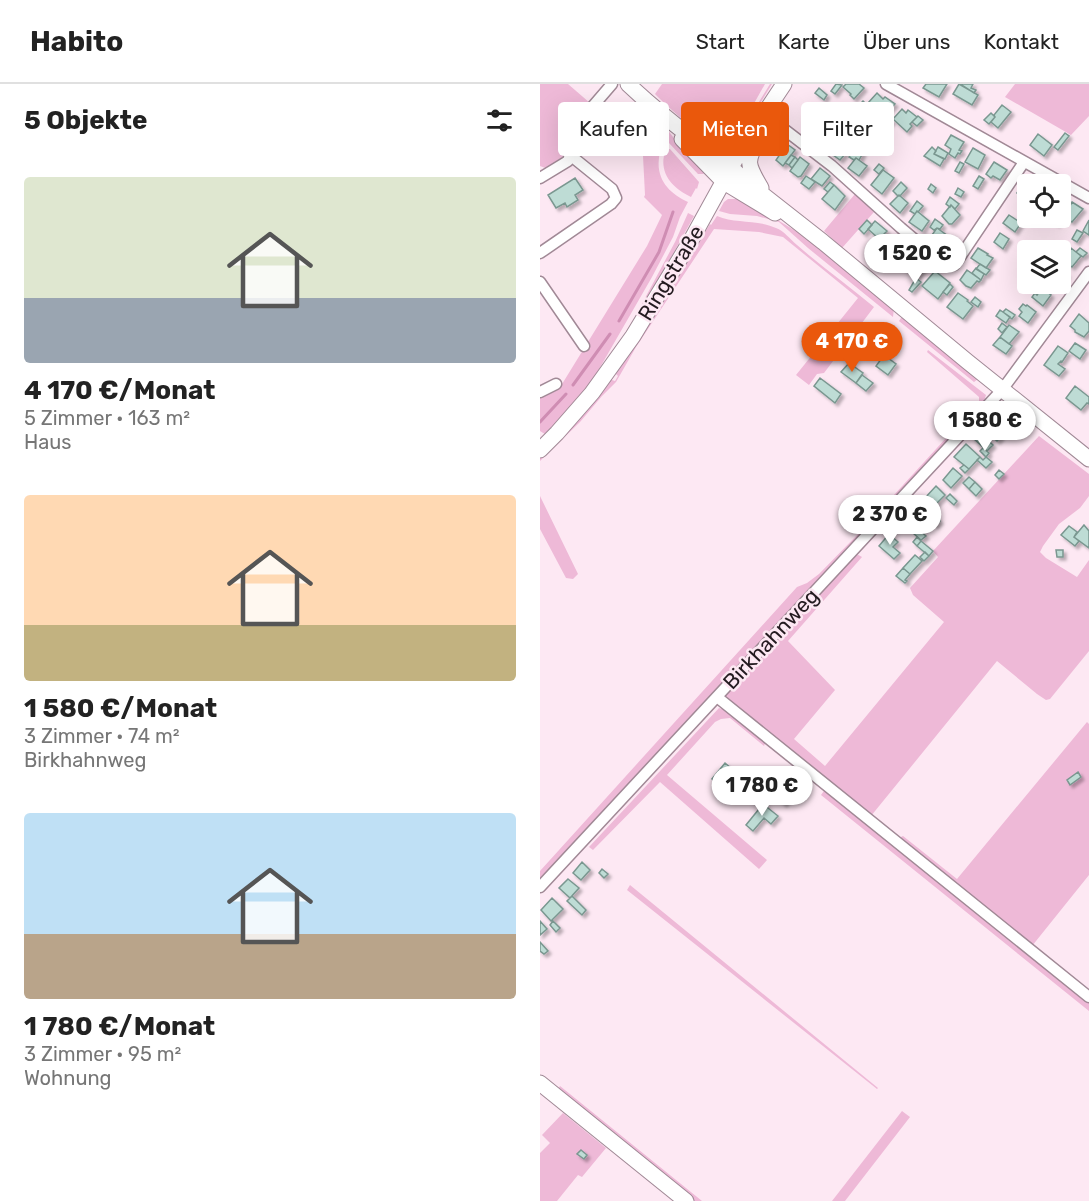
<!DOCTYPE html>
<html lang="de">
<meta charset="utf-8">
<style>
:root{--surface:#fff;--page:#f6f6f6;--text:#222;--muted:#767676;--line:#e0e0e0;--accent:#ea580c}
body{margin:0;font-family:Rubik,sans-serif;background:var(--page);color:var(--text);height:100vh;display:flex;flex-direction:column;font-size:22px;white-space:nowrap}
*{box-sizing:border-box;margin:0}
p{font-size:20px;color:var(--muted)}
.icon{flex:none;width:33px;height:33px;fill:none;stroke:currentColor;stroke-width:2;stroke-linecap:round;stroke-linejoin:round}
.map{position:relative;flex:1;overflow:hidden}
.panel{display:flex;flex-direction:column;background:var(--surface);width:540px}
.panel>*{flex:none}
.banner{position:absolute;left:18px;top:18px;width:441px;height:54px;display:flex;gap:12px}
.fabs{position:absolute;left:477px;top:90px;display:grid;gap:12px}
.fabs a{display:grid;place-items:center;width:54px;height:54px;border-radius:6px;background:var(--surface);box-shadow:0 6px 24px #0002;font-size:30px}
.price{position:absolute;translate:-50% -51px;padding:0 14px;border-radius:21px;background:#fff;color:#222;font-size:20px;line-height:39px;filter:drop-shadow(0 2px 3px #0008)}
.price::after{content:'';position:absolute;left:50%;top:36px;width:18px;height:14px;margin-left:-9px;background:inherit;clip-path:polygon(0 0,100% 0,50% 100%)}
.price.on{background:var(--accent);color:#fff}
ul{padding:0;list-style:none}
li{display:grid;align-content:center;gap:12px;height:318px;padding:0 24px}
li span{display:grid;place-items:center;height:186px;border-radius:6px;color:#555}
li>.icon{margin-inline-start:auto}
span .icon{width:108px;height:108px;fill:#fffc;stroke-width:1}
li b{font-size:26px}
h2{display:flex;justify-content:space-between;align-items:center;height:72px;padding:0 24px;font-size:26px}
.pill{padding:0 21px;border-radius:6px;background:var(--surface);box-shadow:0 6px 24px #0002;font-size:21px;line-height:54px}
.pill.on{background:var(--accent);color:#fff}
header{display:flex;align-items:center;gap:36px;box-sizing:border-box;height:84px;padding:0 30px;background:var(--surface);border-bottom:2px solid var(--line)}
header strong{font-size:28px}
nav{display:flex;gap:33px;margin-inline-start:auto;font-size:21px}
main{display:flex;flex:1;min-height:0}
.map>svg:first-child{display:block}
</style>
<header>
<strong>Habito</strong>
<nav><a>Start</a><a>Karte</a><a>Über uns</a><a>Kontakt</a></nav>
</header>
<main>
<section class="panel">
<h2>5 Objekte<svg class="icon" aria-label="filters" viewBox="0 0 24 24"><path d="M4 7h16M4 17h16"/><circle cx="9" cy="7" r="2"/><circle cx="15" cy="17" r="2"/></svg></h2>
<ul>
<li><span style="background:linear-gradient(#dfe7d0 65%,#9aa5b1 0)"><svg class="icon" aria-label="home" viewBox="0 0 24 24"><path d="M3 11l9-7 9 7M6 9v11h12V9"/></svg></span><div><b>4 170 €/Monat</b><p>5 Zimmer · 163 m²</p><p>Haus</p></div></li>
<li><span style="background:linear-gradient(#ffd9b3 70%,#c2b280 0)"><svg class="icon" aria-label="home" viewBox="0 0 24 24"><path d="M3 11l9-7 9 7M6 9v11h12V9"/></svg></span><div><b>1 580 €/Monat</b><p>3 Zimmer · 74 m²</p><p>Birkhahnweg</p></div></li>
<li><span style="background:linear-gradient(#bfe0f5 65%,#b9a48a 0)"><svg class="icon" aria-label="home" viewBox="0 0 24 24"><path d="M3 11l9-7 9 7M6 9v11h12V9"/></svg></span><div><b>1 780 €/Monat</b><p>3 Zimmer · 95 m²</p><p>Wohnung</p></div></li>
</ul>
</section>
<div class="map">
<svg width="549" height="1117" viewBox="0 0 549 1117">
<defs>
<filter id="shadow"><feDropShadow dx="3" dy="3" stdDeviation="1.5" flood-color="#0004"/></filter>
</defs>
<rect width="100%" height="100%" fill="#fde8f3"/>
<!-- green -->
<path fill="#eeb9d7" d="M 0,0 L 28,0 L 50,19 L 37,34 L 23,75 L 8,85 L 0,82 Z
M 122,0 L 225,0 C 218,12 197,52 187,57 C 171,65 126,21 115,10 Z
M 230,0 L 232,0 L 195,60 L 190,64 L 185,66 L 187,62 L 196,55 Z
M 475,0 L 549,0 L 549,32 L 531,51 L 465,13 Z
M 121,37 L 136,57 L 166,88 L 163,90 L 158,90 L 129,59 L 125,54 L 119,39 Z
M 121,54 C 122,61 119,67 119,74 C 116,96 130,110 148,118 L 140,133 L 133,153 L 112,193 L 43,313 L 8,352 L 0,347 L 0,312 L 19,305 L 107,162 L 122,131 L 104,113 L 105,111 L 103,72 Z
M 126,65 L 130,65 L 159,98 L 157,105 L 156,104 L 151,113 C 132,104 117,88 126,65 Z
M 315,110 L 334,128 L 302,164 L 284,147 Z
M 188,115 L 197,115 L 236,135 L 267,154 L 354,224 L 353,233 L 268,164 L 239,138 L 217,132 L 190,130 L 179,127 L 184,118 Z
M 148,129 L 154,132 L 98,233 L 96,231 L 135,158 Z
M 177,132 C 195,140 216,135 236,144 C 244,147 250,155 257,161 C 282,183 309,202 334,223 L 284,289 L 277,290 L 269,301 L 256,291 L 318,214 L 243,153 L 219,148 L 174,145 L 96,263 L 76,298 L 62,312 L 40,338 L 0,377 L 0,371 L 69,295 L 75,297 L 78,292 L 74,288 C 108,240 139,191 170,140 L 171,141 Z
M 361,234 L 364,234 L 438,295 L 434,298 L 359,237 Z
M 388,266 L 446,311 L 444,317 L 446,319 L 0,798 L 0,787 L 257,503 L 267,499 L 279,490 L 321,447 L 439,318 L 439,313 L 387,268 Z
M 499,352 L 549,390 L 549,412 L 540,424 L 519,440 L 503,462 L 500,468 L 506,474 L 537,493 L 549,476 L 549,567 L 510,615 L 506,616 L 497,610 L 457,577 L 331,732 L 359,754 L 363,752 L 417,795 L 547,638 L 549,640 L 549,791 L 492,862 L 544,902 L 542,902 L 183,613 L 315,469 L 322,473 L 248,557 L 295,606 L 254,655 L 285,682 L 404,538 L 373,511 L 370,504 L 398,473 L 393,467 Z
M 0,412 L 38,490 L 33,495 L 26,494 L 0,445 Z
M 179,624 L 185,626 L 226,657 L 224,662 L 190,634 L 181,635 L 175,638 L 127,691 L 227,776 L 219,785 L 120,698 L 53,766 L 49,763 Z
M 286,704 L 549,916 L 549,927 L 281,711 Z
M 90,801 L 338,1004 L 337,1005 L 87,806 Z
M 20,1002 L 162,1117 L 153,1117 L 17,1007 Z
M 362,1027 L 370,1033 L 305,1117 L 292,1117 Z
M 23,1029 L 66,1064 L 42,1093 L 38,1091 L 17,1117 L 0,1117 L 0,1069 L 10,1059 L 2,1051 Z"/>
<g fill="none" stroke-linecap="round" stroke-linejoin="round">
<!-- stream -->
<path stroke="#cf8db3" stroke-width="3" d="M 79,237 L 119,168 L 133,128
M 33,301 L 70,250
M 0,338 L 26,310"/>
</g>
<!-- building -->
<path fill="#bedcd5" stroke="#7a9790" stroke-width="1.5" filter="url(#shadow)" d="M 296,0 L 302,1 L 295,10 L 291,7 Z
M 306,0 L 319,0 L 324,4 L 314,15 L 310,11 L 311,10 L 303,3 Z
M 386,0 L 407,0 L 399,13 L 383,4 Z
M 419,0 L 438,11 L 432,21 L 413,10 Z
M 420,0 L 433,0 L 431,4 L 436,6 L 434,9 Z
M 279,4 L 287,11 L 284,16 L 275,9 Z
M 337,9 L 343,15 L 345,13 L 355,20 L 342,35 L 333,27 L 335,25 L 328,19 Z
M 323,17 L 328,22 L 321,29 L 316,24 Z
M 462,21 L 471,28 L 458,44 L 451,38 L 455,33 L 454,31 Z
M 84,24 L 88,28 L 81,36 L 76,32 Z
M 278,24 L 282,27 L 275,37 L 271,34 Z
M 362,25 L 366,29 L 368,26 L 377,33 L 370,40 L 372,42 L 367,48 L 353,35 Z
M 88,28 L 111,47 L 100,59 L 91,51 L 88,55 L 70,40 L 76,32 L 81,36 Z
M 451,29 L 455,33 L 449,40 L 444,36 Z
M 304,32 L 310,36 L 306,41 L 301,38 Z
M 378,32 L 383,36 L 377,42 L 372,38 Z
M 280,33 L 290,40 L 283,51 L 272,43 Z
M 63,34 L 75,44 L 56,65 L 45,55 Z
M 348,34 L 352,37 L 345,45 L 341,42 Z
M 271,42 L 283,51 L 281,50 L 274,57 L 265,50 Z
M 297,46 L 306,52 L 300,59 L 297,57 L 296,60 L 290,56 Z
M 525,49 L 529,52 L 518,66 L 514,63 Z
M 498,50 L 512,61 L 504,72 L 490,61 Z
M 91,51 L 100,59 L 97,63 L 88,55 Z
M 286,51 L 289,53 L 282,62 L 279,60 Z
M 411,51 L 424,58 L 419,66 L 422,67 L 420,70 L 418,69 L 415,74 L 409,70 L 411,65 L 405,61 Z
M 321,53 L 327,58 L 324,62 L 318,57 Z
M 297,57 L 308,65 L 305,68 L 306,69 L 300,76 L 289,68 Z
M 247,60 L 255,66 L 243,82 L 236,76 Z
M 392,63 L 396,67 L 394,70 L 404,75 L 400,82 L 384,72 Z
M 398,63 L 408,69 L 405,75 L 394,70 Z
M 316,64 L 323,69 L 319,76 L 316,74 L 314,76 L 309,73 Z
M 433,64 L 445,71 L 438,85 L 425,78 Z
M 251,71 L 255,73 L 249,81 L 245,79 Z
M 255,73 L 258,76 L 252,84 L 249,81 Z
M 260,73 L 269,80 L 261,92 L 258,93 L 250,87 Z
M 316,74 L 327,82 L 319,92 L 308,84 Z
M 420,78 L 424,80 L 419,89 L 415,87 Z
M 454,78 L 467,86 L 460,96 L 453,92 L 451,94 L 446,90 Z
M 339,80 L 344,84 L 339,90 L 334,86 Z
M 280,84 L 290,92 L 282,102 L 271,95 Z
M 343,86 L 354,94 L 342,110 L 331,101 Z
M 266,92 L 275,98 L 269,105 L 261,99 Z
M 439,92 L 444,95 L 438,105 L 433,102 Z
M 35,94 L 43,106 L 35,111 L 38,116 L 27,123 L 25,119 L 16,124 L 8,111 Z
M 495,94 L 503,98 L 502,100 L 488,100 L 488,108 L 485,113 L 477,109 L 485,96 L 492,99 Z
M 290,98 L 294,101 L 288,108 L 284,105 Z
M 361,98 L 367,104 L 360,112 L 358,112 L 353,107 Z
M 391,100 L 396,104 L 393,109 L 388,105 Z
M 294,101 L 305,112 L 295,126 L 282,115 Z
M 418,104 L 424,108 L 421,113 L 415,110 Z
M 359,111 L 368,119 L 360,129 L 350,120 Z
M 410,113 L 419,120 L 415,125 L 411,121 L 410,123 L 406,120 Z
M 377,117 L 383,122 L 378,128 L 377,127 L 375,130 L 370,127 Z
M 532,118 L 543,125 L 532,138 L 521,132 L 526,125 L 528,126 Z
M 411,121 L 420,131 L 412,140 L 409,140 L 402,132 Z
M 377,127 L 389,137 L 382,147 L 369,138 Z
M 469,131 L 481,139 L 475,148 L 463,139 Z
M 522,132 L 517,140 L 510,136 L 511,134 L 520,134 Z
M 395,135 L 403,141 L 400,145 L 397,144 L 394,146 L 390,143 Z
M 327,136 L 332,141 L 324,150 L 319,145 Z
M 549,136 L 549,151 L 543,147 Z
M 335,137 L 347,147 L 339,155 L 328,145 Z
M 397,144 L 408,152 L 399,163 L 389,155 Z
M 537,146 L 543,149 L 537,158 L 532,155 Z
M 460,149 L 469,155 L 463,165 L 454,158 Z
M 346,156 L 350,160 L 343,170 L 338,166 Z
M 356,156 L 364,162 L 361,165 L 362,166 L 354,176 L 344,168 Z
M 438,164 L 448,170 L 447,171 L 453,174 L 446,184 L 431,174 Z
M 531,164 L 541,172 L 532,183 L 523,176 Z
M 540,164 L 547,169 L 543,173 L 536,168 Z
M 374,170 L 387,181 L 377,193 L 364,183 Z
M 440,180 L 450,186 L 446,191 L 436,185 Z
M 436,184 L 444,190 L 441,196 L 432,189 Z
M 427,186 L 441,196 L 439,198 L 437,197 L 431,204 L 426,202 L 420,196 Z
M 520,186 L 527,191 L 521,197 L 522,198 L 518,203 L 514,200 L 520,200 Z
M 395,187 L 410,199 L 398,215 L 382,202 Z
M 376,194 L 381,198 L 372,208 L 369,206 Z
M 410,200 L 413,203 L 407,211 L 403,208 Z
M 502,204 L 511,211 L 503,222 L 492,213 L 495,209 L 497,211 Z
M 418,209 L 428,216 L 427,217 L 433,222 L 423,235 L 407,223 Z
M 435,213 L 441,218 L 438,223 L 431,218 Z
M 483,220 L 486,222 L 487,221 L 496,228 L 488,239 L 479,232 L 482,228 L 479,225 Z
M 466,225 L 475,231 L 472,235 L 463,228 Z
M 460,226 L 470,233 L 466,239 L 456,232 Z
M 539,230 L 549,239 L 549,247 L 544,253 L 535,248 L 535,246 L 530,242 Z
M 462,239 L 467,243 L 462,249 L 458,245 Z
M 469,241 L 479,248 L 469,260 L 460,253 Z
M 460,253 L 472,262 L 466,270 L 453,261 Z
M 535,259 L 546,266 L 540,275 L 529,267 Z
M 518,262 L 528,269 L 522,278 L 521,277 L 518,280 L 525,285 L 519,292 L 504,281 Z
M 344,271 L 356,280 L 348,291 L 336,282 Z
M 309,279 L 323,289 L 316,299 L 301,288 Z
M 322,291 L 333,299 L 326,307 L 316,299 Z
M 280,294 L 301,310 L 295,319 L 274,302 Z
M 535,302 L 549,313 L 549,320 L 547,319 L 541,326 L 526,314 Z
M 456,328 L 468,339 L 457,350 L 445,339 Z
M 453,346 L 461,353 L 457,357 L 449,350 Z
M 438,347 L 453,361 L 447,367 L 432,353 Z
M 426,360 L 440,373 L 429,385 L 414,373 Z
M 443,364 L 449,369 L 446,373 L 440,367 Z
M 440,373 L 443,376 L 446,373 L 452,378 L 446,384 L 437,376 Z
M 424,381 L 429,385 L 425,389 L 420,384 Z
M 413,384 L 422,392 L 411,404 L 403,396 Z
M 459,386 L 464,390 L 459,395 L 455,391 Z
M 429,393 L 435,398 L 429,405 L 423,399 Z
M 435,398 L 442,405 L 436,412 L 429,405 Z
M 396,402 L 405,411 L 393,423 L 384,415 Z
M 410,410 L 417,417 L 414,421 L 406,414 Z
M 377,422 L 390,434 L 385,442 L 371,429 Z
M 371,429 L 385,442 L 383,445 L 380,445 L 378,447 L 365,436 Z
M 392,429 L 400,437 L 395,442 L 389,436 L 390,434 L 388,433 Z
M 544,441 L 549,447 L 549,464 L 534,453 Z
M 529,442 L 537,448 L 534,453 L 539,457 L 535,462 L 521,451 Z
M 376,446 L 378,447 L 379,446 L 386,452 L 381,456 L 373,449 Z
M 349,450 L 358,458 L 353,463 L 360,469 L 354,475 L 339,462 Z
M 377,453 L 381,457 L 377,462 L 373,458 Z
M 381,457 L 393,467 L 389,472 L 377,462 Z
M 516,466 L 523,466 L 523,473 L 517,473 Z
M 385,468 L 389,472 L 384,477 L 380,473 Z
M 375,471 L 382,477 L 370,490 L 363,484 Z
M 363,484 L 370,490 L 365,496 L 367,497 L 365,499 L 356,492 Z
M 185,679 L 209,699 L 199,711 L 181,697 L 178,700 L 172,695 Z
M 238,684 L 253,697 L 238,715 L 223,703 Z
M 538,688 L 541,693 L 530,701 L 527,696 Z
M 253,697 L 259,701 L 244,720 L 238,715 Z
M 209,699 L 215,704 L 210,709 L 204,704 Z
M 223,720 L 238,732 L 231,740 L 224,734 L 213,747 L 206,741 Z
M 42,778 L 50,786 L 41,796 L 33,789 Z
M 62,785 L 68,790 L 64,794 L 59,789 Z
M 28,795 L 39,804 L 30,814 L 19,804 Z
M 32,812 L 46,826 L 42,831 L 27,817 Z
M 12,814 L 23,825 L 11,837 L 1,826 Z
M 0,837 L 7,845 L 0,851 Z
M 13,837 L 20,844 L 16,848 L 10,841 Z
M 0,858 L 8,867 L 4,870 L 0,867 Z
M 41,1066 L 47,1071 L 44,1075 L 37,1070 Z"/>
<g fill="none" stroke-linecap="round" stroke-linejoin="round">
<defs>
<path id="street" d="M 346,0 L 549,114
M 245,46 L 292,82 L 361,144 L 400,177 L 409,182 L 414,181 L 418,176 L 484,78
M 0,94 L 28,77 L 41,36 L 72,0
M 0,169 L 71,120 L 76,114 L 72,105 L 30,71
M 0,198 L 44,262
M 0,308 L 16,300
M 177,613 L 549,913
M 0,803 L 462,306 L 549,188"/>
<path id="secondary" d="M 88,0 C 108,19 130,37 152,54 C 170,67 188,79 203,95 L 283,158 L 428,278 L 549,375
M 220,53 C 205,78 207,80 221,104
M 142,55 L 184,98 L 235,129
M 0,366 L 17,349 L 52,309 L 93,252 L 150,158 L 204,60 L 244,0
M 0,999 L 146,1117"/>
</defs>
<!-- street casing -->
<use href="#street" stroke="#a18996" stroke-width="13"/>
<!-- secondary casing -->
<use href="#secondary" stroke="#a18996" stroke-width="17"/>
<!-- street -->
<use href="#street" stroke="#fff" stroke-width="10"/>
<!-- secondary -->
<use href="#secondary" stroke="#fff" stroke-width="15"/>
</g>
<g text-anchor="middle" stroke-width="5" stroke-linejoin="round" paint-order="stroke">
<!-- street labels -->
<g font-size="21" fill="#241b20" stroke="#fde8f3">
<text transform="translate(131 189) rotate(-59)" y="7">Ringstraße</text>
<text transform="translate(231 555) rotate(-47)" y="7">Birkhahnweg</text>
</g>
</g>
</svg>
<div class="fabs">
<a><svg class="icon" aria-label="locate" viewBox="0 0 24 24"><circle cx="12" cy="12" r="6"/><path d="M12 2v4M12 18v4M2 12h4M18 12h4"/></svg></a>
<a><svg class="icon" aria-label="layers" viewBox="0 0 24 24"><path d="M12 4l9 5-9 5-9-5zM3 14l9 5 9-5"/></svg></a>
</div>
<b class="price" style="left:375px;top:201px">1 520 €</b>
<b class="price on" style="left:312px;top:289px">4 170 €</b>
<b class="price" style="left:445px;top:368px">1 580 €</b>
<b class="price" style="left:350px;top:462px">2 370 €</b>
<b class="price" style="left:222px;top:733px">1 780 €</b>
<div class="banner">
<a class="pill">Kaufen</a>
<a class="pill on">Mieten</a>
<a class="pill">Filter</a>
</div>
</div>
</main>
